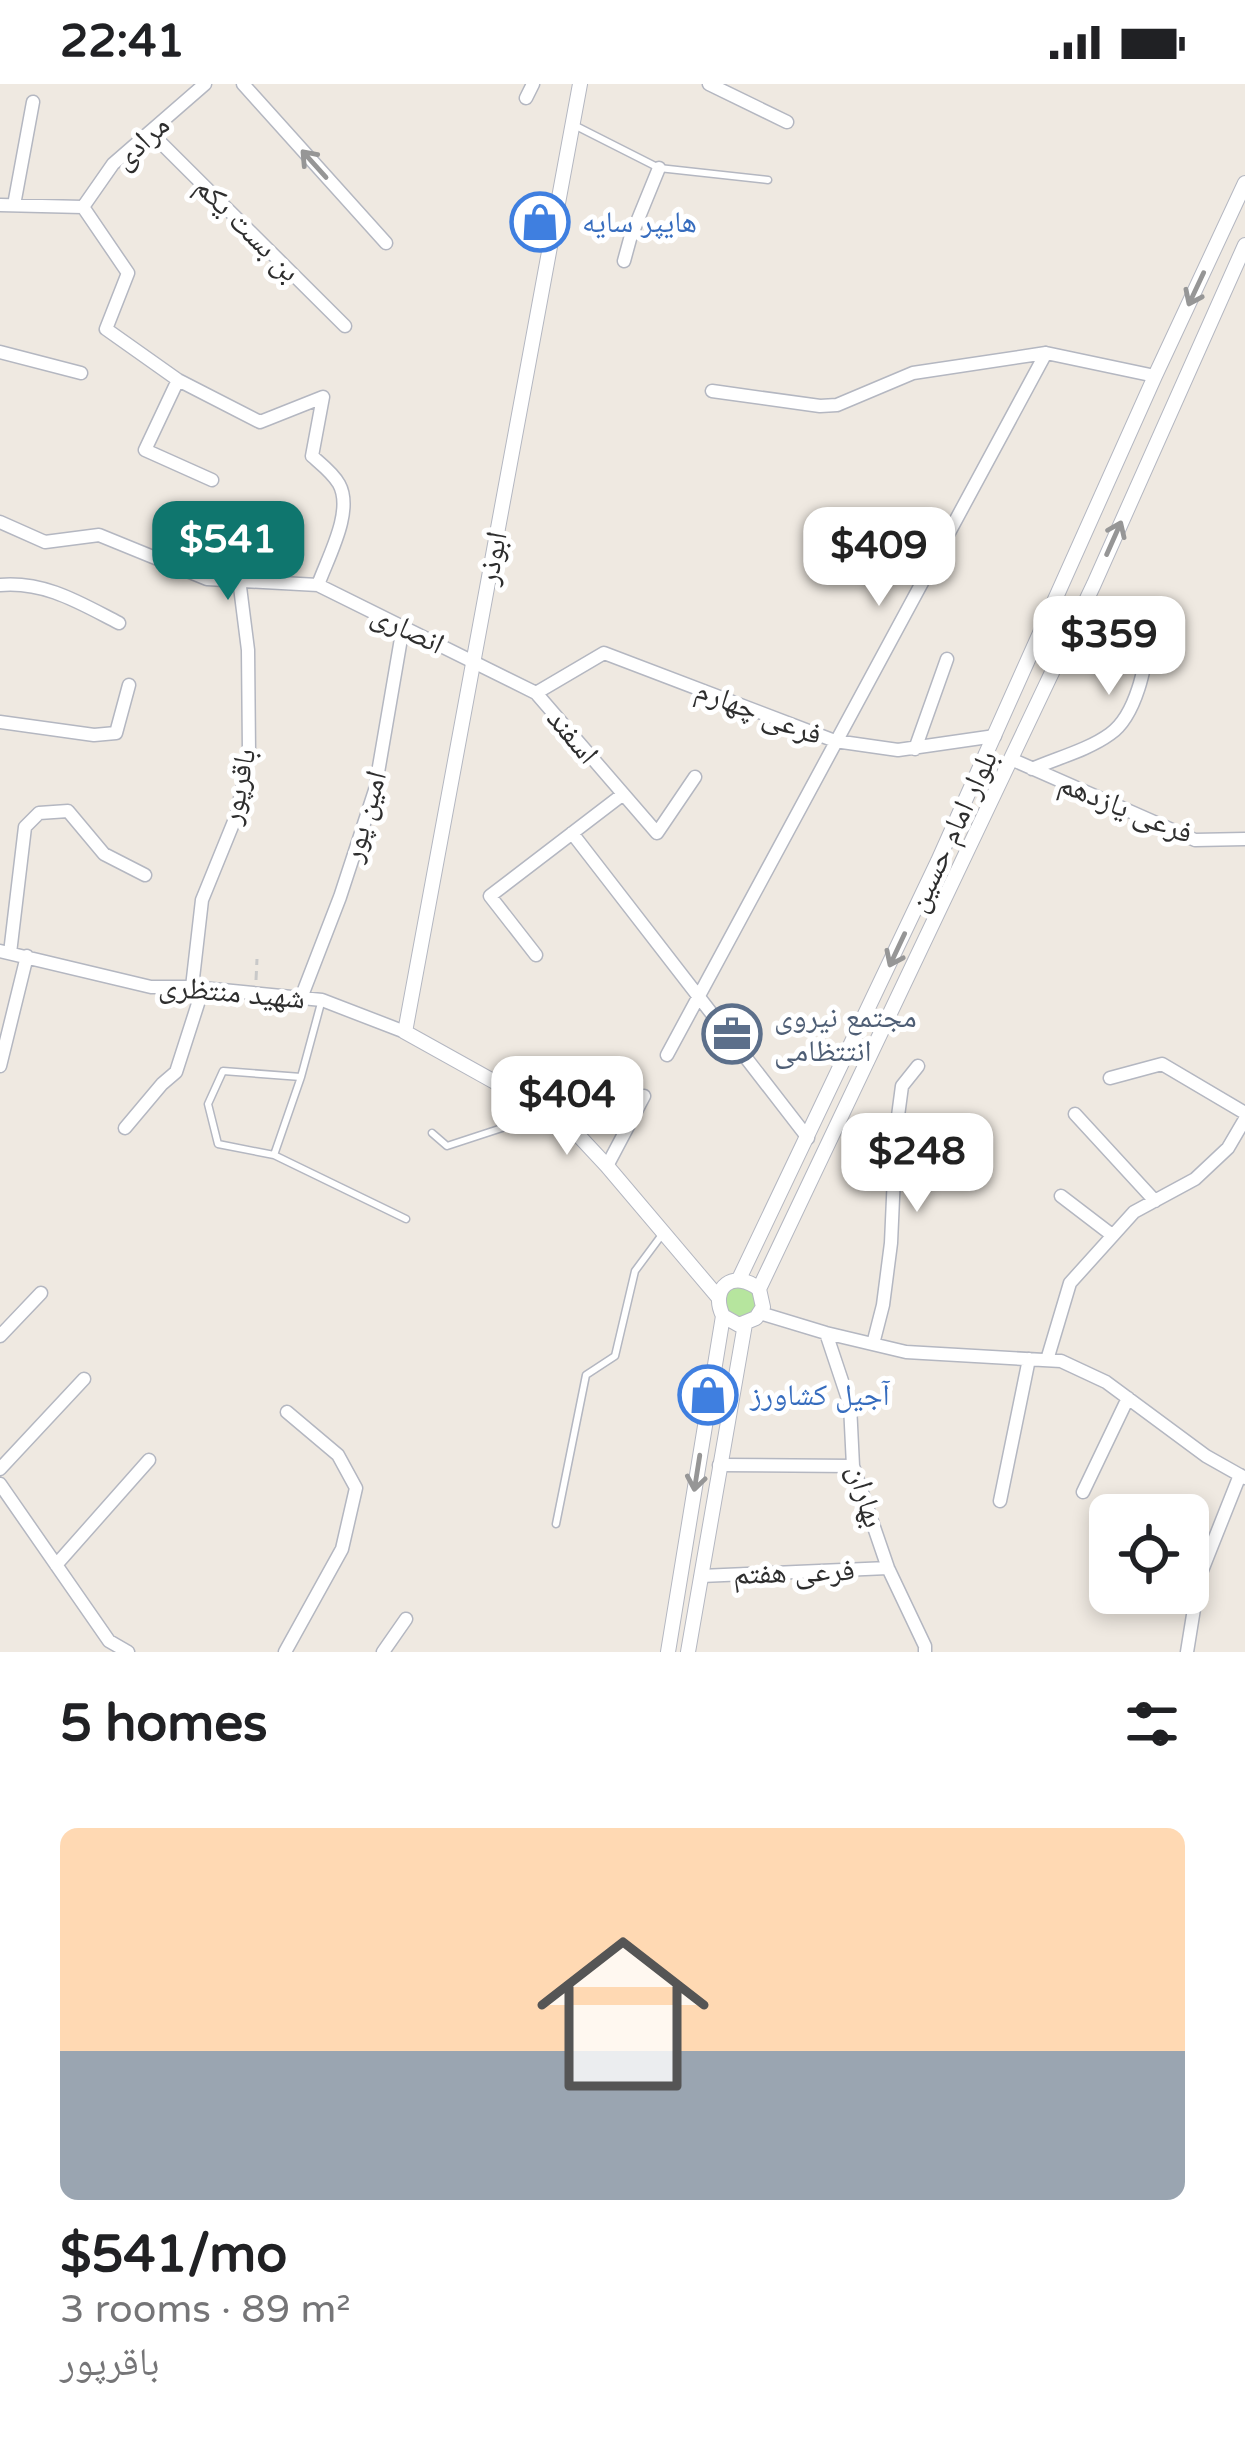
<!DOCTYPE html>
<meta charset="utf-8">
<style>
:root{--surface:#fff;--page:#f6f6f6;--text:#202124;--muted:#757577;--accent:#0f766e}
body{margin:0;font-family:"Varela Round","Noto Naskh Arabic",sans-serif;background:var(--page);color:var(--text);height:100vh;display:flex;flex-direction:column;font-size:45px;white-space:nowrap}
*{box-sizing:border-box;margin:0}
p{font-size:39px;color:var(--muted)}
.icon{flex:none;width:66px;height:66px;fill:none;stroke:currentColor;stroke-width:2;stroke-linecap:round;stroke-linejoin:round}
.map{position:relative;height:1568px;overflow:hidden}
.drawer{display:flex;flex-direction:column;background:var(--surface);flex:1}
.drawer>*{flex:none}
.buttons{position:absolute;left:1089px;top:1410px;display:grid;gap:24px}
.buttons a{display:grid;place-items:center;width:120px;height:120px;border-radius:18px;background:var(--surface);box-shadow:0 6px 18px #0003;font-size:60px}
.price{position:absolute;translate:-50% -102px;padding:0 27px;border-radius:24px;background:#fff;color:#222;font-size:39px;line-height:78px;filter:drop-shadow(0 3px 6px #0008)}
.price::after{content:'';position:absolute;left:50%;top:72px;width:36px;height:27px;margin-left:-18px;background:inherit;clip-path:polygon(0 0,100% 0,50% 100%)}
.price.current{background:var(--accent);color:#fff}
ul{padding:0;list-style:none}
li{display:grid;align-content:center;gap:24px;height:636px;padding:0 60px}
li span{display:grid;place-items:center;height:372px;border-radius:18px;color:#555}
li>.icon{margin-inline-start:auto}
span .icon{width:216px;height:216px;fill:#fffc;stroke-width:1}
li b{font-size:51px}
h2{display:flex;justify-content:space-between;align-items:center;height:144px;padding:0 60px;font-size:51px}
.status{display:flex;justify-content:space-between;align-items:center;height:84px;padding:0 60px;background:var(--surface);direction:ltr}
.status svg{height:33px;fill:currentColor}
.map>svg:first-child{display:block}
</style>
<div class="status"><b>22:41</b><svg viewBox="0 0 49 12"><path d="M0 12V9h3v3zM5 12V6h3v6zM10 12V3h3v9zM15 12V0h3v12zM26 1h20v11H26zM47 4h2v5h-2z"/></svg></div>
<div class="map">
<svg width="1245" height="1568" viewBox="0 0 1245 1568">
<rect width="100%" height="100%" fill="#efe9e1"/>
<!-- green -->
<path fill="#b6e59e" d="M 729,1202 L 753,1203 L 759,1220 L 749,1235 L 731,1234 L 722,1212 Z"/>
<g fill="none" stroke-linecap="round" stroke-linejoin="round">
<defs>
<path id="service" d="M 576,42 L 659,84 L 768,96
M 301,993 L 274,1071 L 218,1060 L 208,1020 L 223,987 L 301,993 L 321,919
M 432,1049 L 447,1062 L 502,1044 L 529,1021
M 274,1071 L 406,1135
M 556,1440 L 586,1291 L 615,1272 L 635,1187 L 661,1152"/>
<path id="minor" d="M 243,0 L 386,159
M 709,0 L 787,38
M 526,14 L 533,0
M 150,48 L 345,242
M 0,121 L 83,123
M 14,121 L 33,18
M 83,123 L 128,189 L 106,245 L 178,296 L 260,338 L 323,313 L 312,372 C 321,380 333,389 339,400 C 354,427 328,473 318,501
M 83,123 L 113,80 L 205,0
M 624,177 L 630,155 L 659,84
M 0,268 L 81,289
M 178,296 L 145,366 L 212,396
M 712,307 L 820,322 L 837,321 L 913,289 L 1046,269 L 1155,292
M 0,438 L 45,458 L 99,451 L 207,495 L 318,501 L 536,609 L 657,749 L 695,693
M 0,501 C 45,497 80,519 119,539
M 536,609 L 604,569 L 835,657 L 898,666 L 995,652
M 0,638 L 94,651 L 116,649 L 129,601
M 915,665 L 947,575
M 1011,675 L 1195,756 L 1245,755
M 1032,685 C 1057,674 1088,666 1110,650 C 1143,627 1148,558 1156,520
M 572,749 L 808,1054
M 0,867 L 151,903 L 192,903 L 322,916 L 405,948
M 10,869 L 25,743 L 39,729 L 68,727 L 104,770 L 145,791
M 536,871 L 490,812 L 622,711
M 192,903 L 202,816 L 237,730 L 249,669 L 248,566 L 239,495
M 301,914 L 340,813 L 375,706 L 403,543
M 667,971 L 1046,269
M 0,982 L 27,872
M 1110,994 L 1162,980 L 1245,1029
M 1075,1030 L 1155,1117
M 125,1044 L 162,1000 L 176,988 L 203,904
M 607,1082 L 644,1012
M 1061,1112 L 1112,1151
M 760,1229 L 826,1249 L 906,1268 L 1061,1277 L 1106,1298 L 1206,1372 L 1245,1394
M 826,1249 L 850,1321 L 853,1382 L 888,1484 L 925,1562 L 925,1568
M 0,1252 L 41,1209
M 873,1260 L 883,1221 L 891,1159 L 896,1047 L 902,1002 L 918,982
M 1047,1276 L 1070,1199 L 1134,1128 L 1195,1095 L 1228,1064 L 1245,1035
M 719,1381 L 853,1382
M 0,1385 L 84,1295
M 0,1400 L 109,1557 L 128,1568
M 1083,1408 L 1128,1314
M 1000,1417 L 1029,1275
M 56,1481 L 149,1376
M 701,1492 L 888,1484
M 1106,1522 L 1119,1509
M 285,1568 L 342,1465 L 356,1404 L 338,1371 L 287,1328
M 383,1568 L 406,1535
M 1187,1568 L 1199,1494 L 1240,1391"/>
<path id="tertiary" d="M 580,0 L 405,948 L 565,1037 L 607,1082 L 718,1213
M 739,1195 L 938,777 L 1155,292 L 1245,99
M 759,1205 L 1094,500 L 1245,161
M 668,1568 L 723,1232 C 709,1203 734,1185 759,1205 L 763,1223 L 756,1234 L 739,1241 L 723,1232
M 688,1568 L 745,1240"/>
</defs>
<!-- service casing -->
<use href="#service" stroke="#b4b7c1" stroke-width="9"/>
<!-- minor casing -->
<use href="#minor" stroke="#b4b7c1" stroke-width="15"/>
<!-- tertiary casing -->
<use href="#tertiary" stroke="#b4b7c1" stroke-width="16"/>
<!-- path -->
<path stroke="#c9c9c9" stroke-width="3" stroke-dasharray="9 6" stroke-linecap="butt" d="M 256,896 L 257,875"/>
<!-- service -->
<use href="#service" stroke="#fff" stroke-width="6"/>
<!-- minor -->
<use href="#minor" stroke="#fff" stroke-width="12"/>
<!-- tertiary -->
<use href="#tertiary" stroke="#fff" stroke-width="14"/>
</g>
<!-- one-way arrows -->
<defs><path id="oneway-shaft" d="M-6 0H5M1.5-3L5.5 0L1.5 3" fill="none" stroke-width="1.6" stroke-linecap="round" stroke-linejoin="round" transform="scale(3)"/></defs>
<g stroke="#969696">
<use href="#oneway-shaft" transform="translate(314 80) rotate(-132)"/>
<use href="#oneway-shaft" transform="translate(1196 205) rotate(115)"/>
<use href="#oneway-shaft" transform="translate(1114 454) rotate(-66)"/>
<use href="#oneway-shaft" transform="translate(897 866) rotate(115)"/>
<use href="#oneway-shaft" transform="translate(697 1389) rotate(99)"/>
</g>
<!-- icons -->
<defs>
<symbol id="shop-ring" viewBox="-11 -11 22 22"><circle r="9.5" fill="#fff" stroke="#3f7fe0" stroke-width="1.5"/><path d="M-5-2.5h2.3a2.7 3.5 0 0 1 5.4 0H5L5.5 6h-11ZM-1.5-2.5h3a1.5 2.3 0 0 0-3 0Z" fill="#3f7fe0"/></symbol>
<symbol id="office-ring" viewBox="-11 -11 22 22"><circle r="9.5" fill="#fff" stroke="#5c6f8a" stroke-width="1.5"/><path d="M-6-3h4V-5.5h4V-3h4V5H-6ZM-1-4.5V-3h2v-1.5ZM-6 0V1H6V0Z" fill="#5c6f8a"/></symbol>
</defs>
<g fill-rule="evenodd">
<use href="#shop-ring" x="507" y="105" width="66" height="66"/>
<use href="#office-ring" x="699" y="917" width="66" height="66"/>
<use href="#shop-ring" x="675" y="1278" width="66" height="66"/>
</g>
<g text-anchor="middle" stroke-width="10" stroke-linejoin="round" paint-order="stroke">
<!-- street labels -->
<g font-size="30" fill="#2e2e2e" stroke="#fff">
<text transform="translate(141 58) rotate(-43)" y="10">مرادی</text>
<text transform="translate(248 145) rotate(45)" y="10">بن بست یکم</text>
<text transform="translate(492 474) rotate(-79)" y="10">ابوذر</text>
<text transform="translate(408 545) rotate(26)" y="10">انصاری</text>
<text transform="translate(759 628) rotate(21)" y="10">فرعی چهارم</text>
<text transform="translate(573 652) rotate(50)" y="10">اسفند</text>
<text transform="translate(238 702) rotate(-78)" y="10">باقرپور</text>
<text transform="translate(1126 724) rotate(22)" y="10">فرعی یازدهم</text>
<text transform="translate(364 732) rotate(-74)" y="10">امین پور</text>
<text transform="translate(952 747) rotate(-65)" y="10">بلوار امام حسین</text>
<text transform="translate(232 908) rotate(5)" y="10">شهید منتظری</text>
<text transform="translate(866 1412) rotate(74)" y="10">بهاران</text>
<text transform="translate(794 1488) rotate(-2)" y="10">فرعی هفتم</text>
</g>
<!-- shop labels -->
<g font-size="30" fill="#366cbe" stroke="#fff" text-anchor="start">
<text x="582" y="148">هایپر‌ سایه</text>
<text x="750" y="1321">آجیل کشاورز</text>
</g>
<!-- service labels -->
<g font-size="30" fill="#4e5e75" stroke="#fff" text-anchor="start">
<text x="774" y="943">مجتمع نیروی<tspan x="774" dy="34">انتتظامی</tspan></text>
</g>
</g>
</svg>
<div class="buttons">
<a><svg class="icon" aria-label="locate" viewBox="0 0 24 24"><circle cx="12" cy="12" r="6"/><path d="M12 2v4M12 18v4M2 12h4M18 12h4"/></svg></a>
</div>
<b class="price current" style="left:228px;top:519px">$541</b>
<b class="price" style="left:879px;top:525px">$409</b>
<b class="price" style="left:1109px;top:614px">$359</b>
<b class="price" style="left:567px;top:1074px">$404</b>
<b class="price" style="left:917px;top:1131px">$248</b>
</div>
<section class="drawer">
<h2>5 homes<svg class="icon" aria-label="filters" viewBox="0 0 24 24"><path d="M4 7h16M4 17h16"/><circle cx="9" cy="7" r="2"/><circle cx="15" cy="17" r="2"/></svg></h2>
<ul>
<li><span style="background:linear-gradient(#ffd9b3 60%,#9aa5b1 0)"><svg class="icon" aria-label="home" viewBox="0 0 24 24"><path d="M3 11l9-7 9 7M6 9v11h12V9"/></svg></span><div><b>$541/mo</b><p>3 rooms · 89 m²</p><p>باقرپور</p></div></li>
</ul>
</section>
